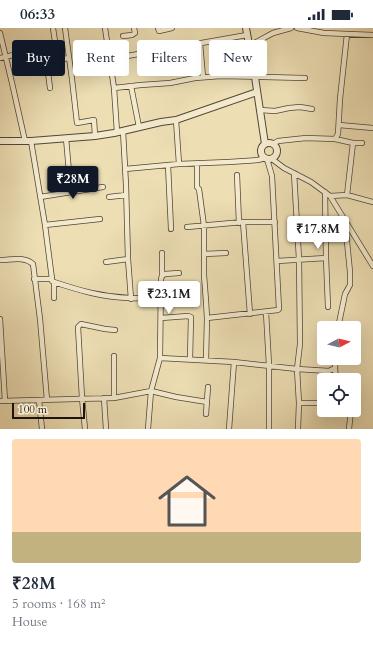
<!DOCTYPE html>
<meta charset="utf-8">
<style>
:root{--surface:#fff;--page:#f2f2f3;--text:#1f2937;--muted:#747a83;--accent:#111827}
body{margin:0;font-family:Cardo,serif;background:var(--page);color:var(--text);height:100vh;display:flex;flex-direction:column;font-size:15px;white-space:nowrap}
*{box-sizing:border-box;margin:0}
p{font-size:13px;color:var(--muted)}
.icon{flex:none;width:22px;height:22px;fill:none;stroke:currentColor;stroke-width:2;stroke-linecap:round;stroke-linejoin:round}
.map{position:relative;height:401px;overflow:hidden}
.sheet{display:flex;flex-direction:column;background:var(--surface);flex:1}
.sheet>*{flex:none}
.guide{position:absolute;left:12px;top:12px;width:349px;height:36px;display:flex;gap:8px}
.needle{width:26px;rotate:83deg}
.fabs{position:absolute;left:317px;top:293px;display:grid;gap:8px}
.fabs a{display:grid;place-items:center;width:44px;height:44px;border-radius:4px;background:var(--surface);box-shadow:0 4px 16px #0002;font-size:20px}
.scale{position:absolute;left:12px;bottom:10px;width:73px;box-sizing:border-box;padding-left:4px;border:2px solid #1f140a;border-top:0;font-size:11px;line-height:14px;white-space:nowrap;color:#1f140a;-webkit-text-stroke:3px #f3eace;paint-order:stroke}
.price{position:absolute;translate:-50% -34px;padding:0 9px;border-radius:4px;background:#fff;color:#222;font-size:13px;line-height:26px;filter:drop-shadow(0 1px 2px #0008)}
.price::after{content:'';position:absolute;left:50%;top:24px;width:12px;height:9px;margin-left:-6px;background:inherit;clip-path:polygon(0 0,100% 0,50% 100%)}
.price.current{background:var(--accent);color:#fff}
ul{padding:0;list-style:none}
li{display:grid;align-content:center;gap:8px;height:212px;padding:0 12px}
li span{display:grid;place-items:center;height:124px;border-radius:4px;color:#555}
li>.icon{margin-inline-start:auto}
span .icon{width:72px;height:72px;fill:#fffc;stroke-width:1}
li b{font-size:17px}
.chip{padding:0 14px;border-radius:4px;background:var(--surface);box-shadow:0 4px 16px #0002;font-size:14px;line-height:36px}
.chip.current{background:var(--accent);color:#fff}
.status{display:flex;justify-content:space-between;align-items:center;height:28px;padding:0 20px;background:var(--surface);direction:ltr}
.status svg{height:11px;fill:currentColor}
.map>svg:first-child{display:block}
</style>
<div class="status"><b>06:33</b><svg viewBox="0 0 49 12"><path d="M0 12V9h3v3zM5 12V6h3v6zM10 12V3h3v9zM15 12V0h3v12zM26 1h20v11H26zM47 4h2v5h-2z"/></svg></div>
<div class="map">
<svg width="373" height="401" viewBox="0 0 373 401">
<rect width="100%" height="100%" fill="#eddeb4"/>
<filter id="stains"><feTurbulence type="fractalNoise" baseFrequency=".005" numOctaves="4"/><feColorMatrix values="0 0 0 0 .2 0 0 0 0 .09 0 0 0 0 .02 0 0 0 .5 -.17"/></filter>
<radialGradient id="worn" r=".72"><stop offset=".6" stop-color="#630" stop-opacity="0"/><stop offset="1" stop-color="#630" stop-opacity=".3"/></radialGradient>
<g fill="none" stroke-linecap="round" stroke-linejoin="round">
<defs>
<path id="minor" d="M 53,0 L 57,27 L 63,31 L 69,30
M 65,0 L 72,51 L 77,95 L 94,92 L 95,108
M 105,0 L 114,60 L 117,104
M 158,0 L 159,3 L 172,0
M 297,0 L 324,5 L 373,7
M 0,5 L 12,55 L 25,113
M 123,8 L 132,7 L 135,5 L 134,0
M 200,15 L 203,49
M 249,18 L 273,5 L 291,0
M 0,30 L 44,20 L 45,21 L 50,60
M 110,31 L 247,7
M 219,31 L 221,48
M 131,58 L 139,99
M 114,60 L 141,57 L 170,55 L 195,50 L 221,48 L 305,50
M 260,82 L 275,83 L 289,80 L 300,79 L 312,81
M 176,92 L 179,136
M 339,97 L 373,100
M 123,103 L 126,157 L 128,231 L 131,271
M 66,110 L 69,144
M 335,111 L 338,106 L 340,71 L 347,6
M 31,113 L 45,197 L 52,251 L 52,253 L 54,254 L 54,270
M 273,116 L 278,113 L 306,110 L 335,111 L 353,115 L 362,115
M 272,131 L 284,140 L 311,154 L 330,168 L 373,238
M 197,136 L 197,159 L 199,161 L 204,198 L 204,247 L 206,273 L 207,290 L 206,332
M 168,137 L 171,201
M 125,141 L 179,136 L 229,134 L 258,132 L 265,130
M 294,145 L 299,231 L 300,316 L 297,341 L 299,375 L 298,401
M 237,147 L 239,195
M 325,164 L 326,230 L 328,279
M 347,167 L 353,115
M 330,168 L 347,167 L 373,174
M 40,169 L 103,159
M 109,169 L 126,167
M 243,194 L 275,194
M 45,197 L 100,191
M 187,199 L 243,194 L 250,286
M 162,225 L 162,248
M 204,226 L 226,225
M 0,232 C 12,232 24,228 33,236 L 40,291 L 47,372
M 277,233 L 326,230
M 106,234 L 128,231
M 34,251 L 52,251
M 54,254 C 81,263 102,269 130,270 C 140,271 151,269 161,269
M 266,284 L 269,337 L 269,401
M 161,290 L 188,288 L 191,289 L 190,331
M 207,290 L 278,282 L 279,281 L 272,148 L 267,131
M 0,291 L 5,373
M 338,300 L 345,266 L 350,257 L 350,244 L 345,193
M 160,330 L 161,251 L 162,248 L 165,246 L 179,245
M 335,340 L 336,352
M 104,370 L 106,401
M 114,370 L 114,328
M 39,372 L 42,401
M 0,373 L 114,370 L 151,363 L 160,330 L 234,334 L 297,341 L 329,343 L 335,340 L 336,330
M 299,375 L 324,375
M 206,386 L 208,359
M 85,401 L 82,370 L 78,299 L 81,296 L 105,301 L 115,302
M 148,401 L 151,363 L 176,369 L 207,374
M 229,401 L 234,334
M 349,401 L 351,382"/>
<path id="tertiary" d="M 246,0 L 255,49 L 265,116
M 1,113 L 31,113 L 95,108 L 114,105 L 161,94 L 176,92 L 257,64
M261 123a8 8 0 1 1 16 0a8 8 0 1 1-16 0Z"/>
</defs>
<!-- minor casing -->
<use href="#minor" stroke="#524634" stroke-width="6"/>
<!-- tertiary casing -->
<use href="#tertiary" stroke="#524634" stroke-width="8"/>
<!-- minor -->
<use href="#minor" stroke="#f3eace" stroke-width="4.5"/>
<!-- tertiary -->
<use href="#tertiary" stroke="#f3eace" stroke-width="6"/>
</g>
<rect width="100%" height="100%" filter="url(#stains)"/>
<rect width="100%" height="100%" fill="url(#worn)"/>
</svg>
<div class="fabs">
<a><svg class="needle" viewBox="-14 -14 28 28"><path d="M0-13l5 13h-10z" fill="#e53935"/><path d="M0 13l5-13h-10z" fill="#747a83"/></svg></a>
<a><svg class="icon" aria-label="locate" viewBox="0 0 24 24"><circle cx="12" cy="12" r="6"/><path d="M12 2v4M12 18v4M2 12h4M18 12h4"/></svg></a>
</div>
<div class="scale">100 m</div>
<b class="price current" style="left:73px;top:172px">₹28M</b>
<b class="price" style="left:318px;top:222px">₹17.8M</b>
<b class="price" style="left:169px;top:287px">₹23.1M</b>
<div class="guide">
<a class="chip current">Buy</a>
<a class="chip">Rent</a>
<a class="chip">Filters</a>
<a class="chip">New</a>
</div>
</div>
<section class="sheet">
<ul>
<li><span style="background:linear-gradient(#ffd9b3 75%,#c2b280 0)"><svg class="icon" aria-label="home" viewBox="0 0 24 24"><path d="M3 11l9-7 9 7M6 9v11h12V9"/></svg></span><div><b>₹28M</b><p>5 rooms · 168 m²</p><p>House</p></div></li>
</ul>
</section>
